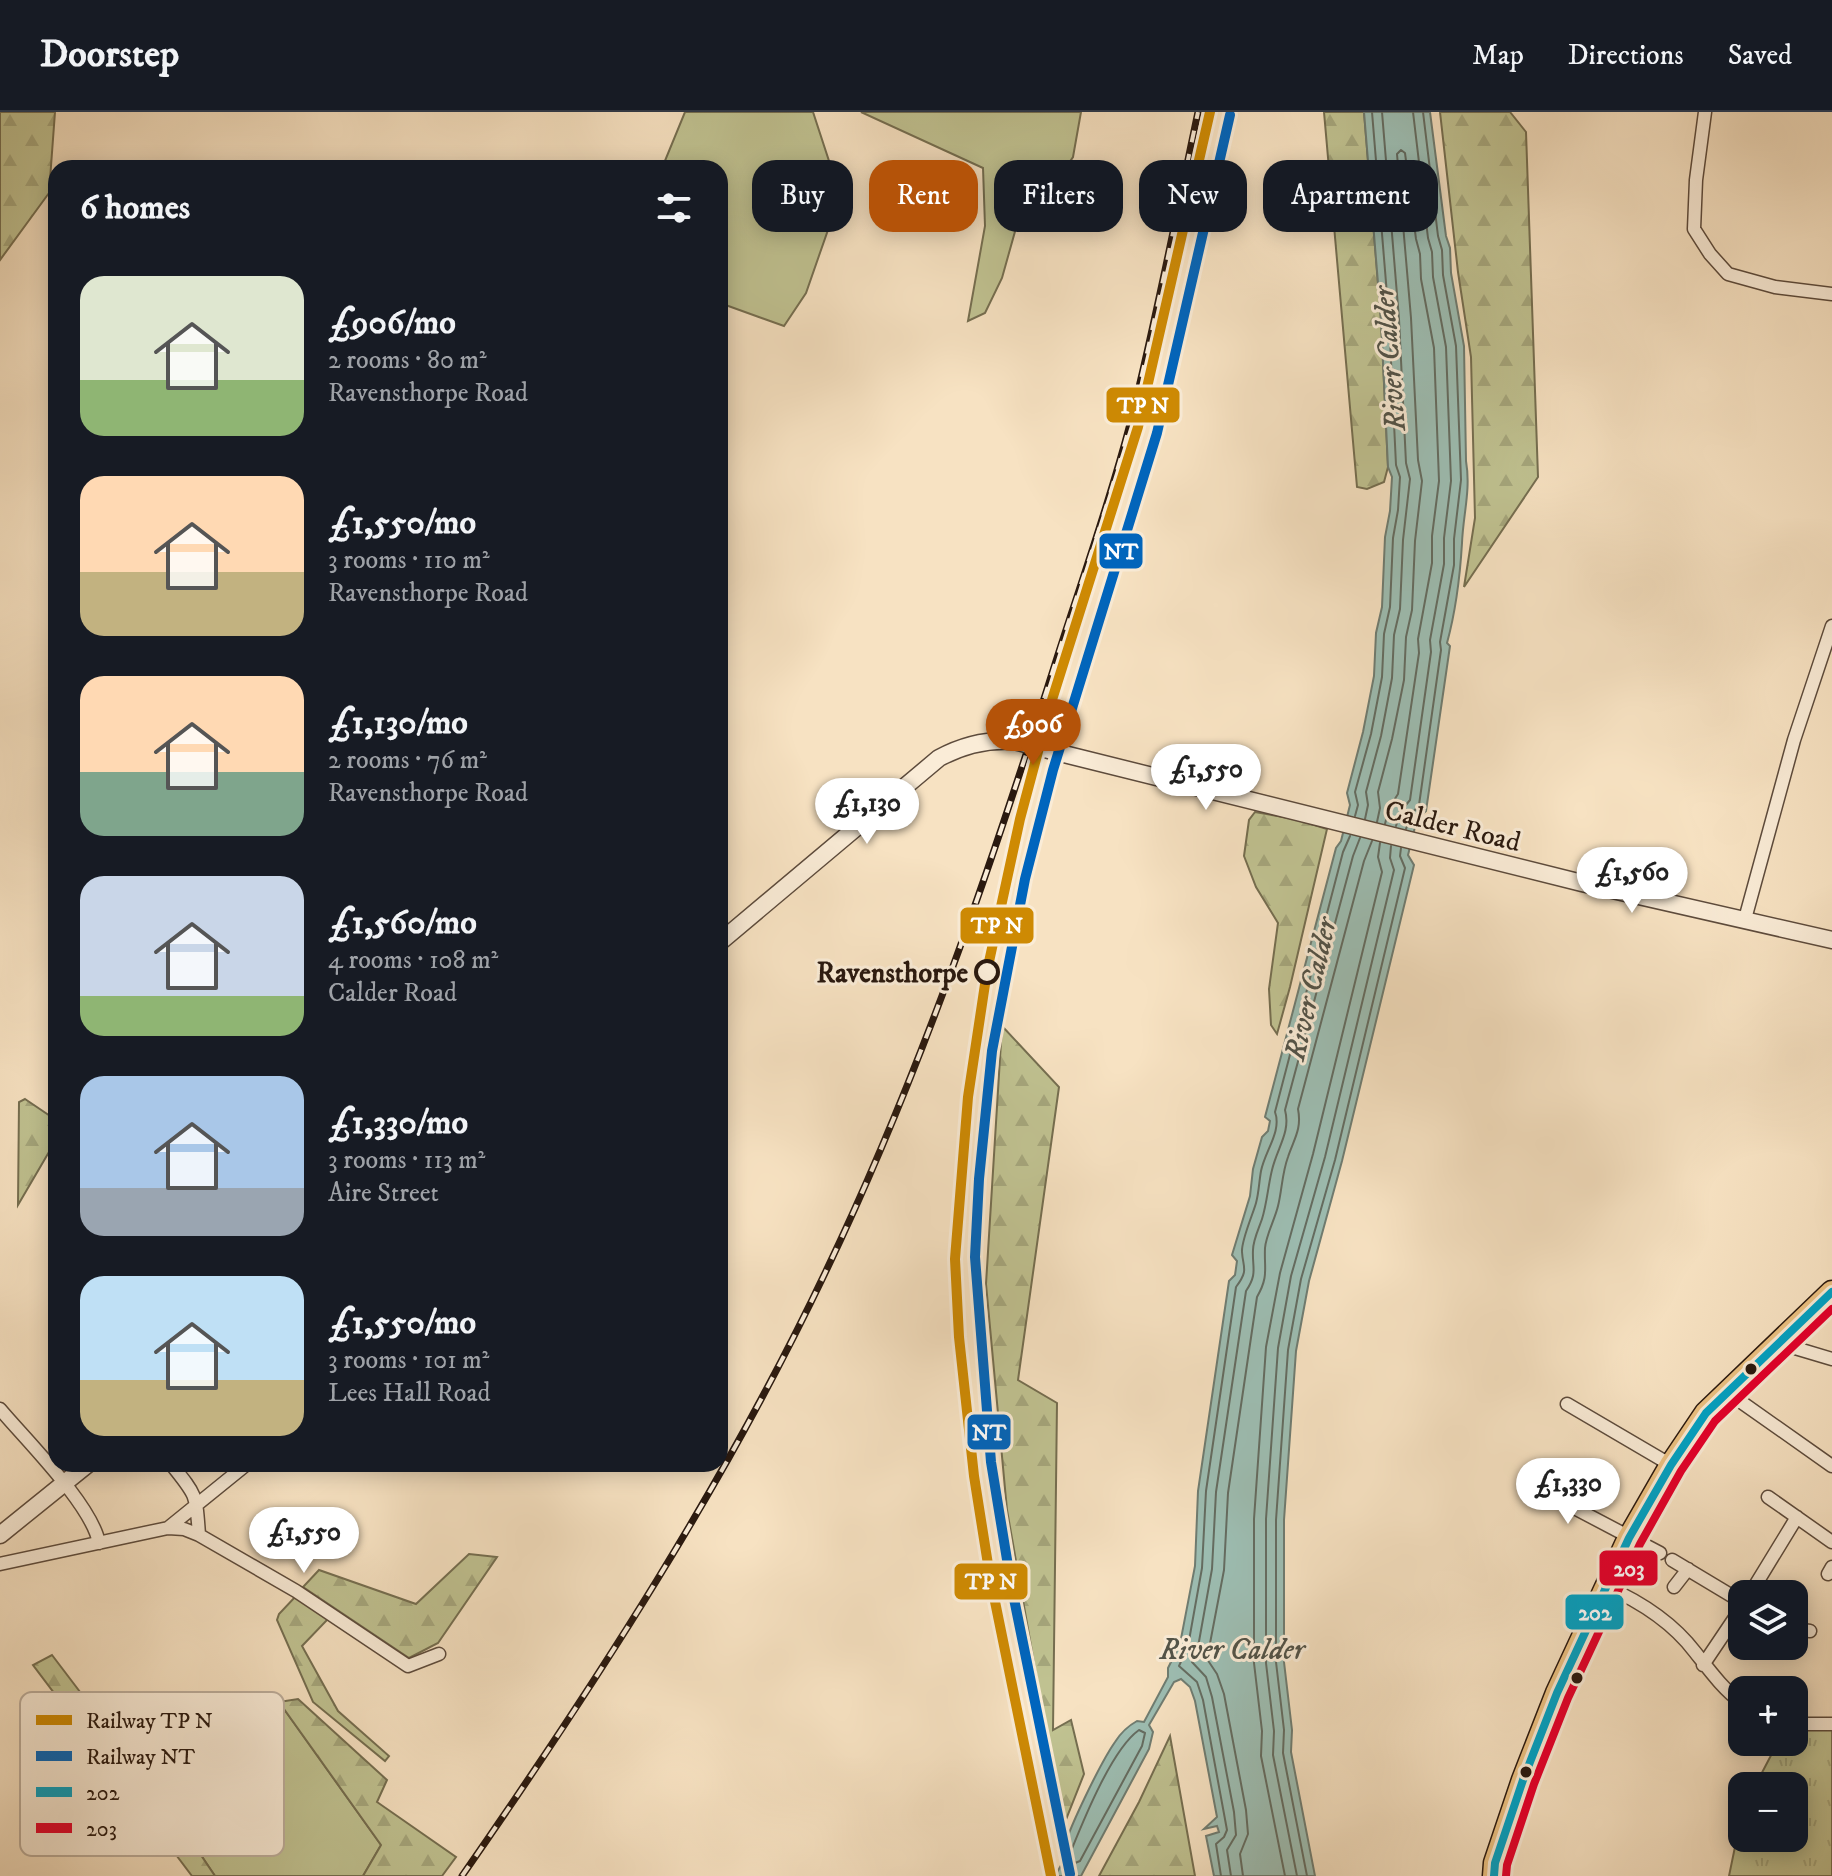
<!DOCTYPE html>
<meta charset="utf-8">
<style>
:root{--surface:#171b24;--page:#20242c;--text:#f1f3f6;--muted:#9ea1a6;--line:#363941;--accent:#b45309}
body{margin:0;font-family:"IM FELL DW Pica",serif;background:var(--page);color:var(--text);height:100vh;display:flex;flex-direction:column;font-size:30px;white-space:nowrap}
*{box-sizing:border-box;margin:0}
p{font-size:26px;color:var(--muted)}
.icon{flex:none;width:44px;height:44px;fill:none;stroke:currentColor;stroke-width:2;stroke-linecap:round;stroke-linejoin:round}
.map{position:relative;flex:1;overflow:hidden}
.panel{position:absolute;left:48px;top:48px;width:680px;height:1312px;display:flex;flex-direction:column;background:var(--surface);border-radius:24px;box-shadow:0 4px 20px #0003}
.panel>*{flex:none}
.top-card{position:absolute;left:752px;top:48px;width:760px;height:72px;display:flex;gap:16px}
.tools{position:absolute;left:1728px;top:1468px;display:grid;gap:16px}
.tools a{display:grid;place-items:center;width:80px;height:80px;border-radius:16px;background:var(--surface);box-shadow:0 4px 20px #0003;font-size:40px}
.price{position:absolute;translate:-50% -68px;padding:0 18px;border-radius:28px;background:#fff;color:#222;font-size:26px;line-height:52px;filter:drop-shadow(0 2px 4px #0008)}
.price::after{content:'';position:absolute;left:50%;top:48px;width:24px;height:18px;margin-left:-12px;background:inherit;clip-path:polygon(0 0,100% 0,50% 100%)}
.price.selected{background:var(--accent);color:#fff}
ul{padding:0;list-style:none}
li{display:flex;align-items:center;gap:24px;height:200px;padding:0 32px}
li span{display:grid;place-items:center;flex:none;width:224px;height:160px;border-radius:24px;color:#555}
li>.icon{margin-inline-start:auto}
span .icon{width:96px;height:96px;fill:#fffc;stroke-width:1}
li b{font-size:34px}
h2{display:flex;justify-content:space-between;align-items:center;height:96px;padding:0 32px;font-size:34px}
.pill{padding:0 28px;border-radius:24px;background:var(--surface);box-shadow:0 4px 20px #0003;font-size:28px;line-height:72px}
.pill.selected{background:var(--accent);color:#fff}
header{display:flex;align-items:center;gap:48px;box-sizing:border-box;height:112px;padding:0 40px;background:var(--surface);border-bottom:2px solid var(--line)}
header strong{font-size:38px}
nav{display:flex;gap:44px;margin-inline-start:auto;font-size:28px}
.map>svg:first-child{display:block}
</style>
<header>
<strong>Doorstep</strong>
<nav><a>Map</a><a>Directions</a><a>Saved</a></nav>
</header>
<div class="map">
<svg width="1832" height="1764" viewBox="0 0 1832 1764">
<defs>
<pattern id="forest-firs" width="22" height="20" patternUnits="userSpaceOnUse" patternTransform="scale(2)"><rect width="22" height="20" fill="#c0c291"/><path d="M5 1l3.5 6h-7zM16 11l3.5 6h-7z" fill="#a5a67c"/></pattern>
<pattern id="park-tufts" width="24" height="20" patternUnits="userSpaceOnUse" patternTransform="scale(2)"><rect width="24" height="20" fill="#c0c291"/><path d="M3 7l-1-3M5 7V3M7 7l1-3M15 17l-1-3M17 17v-4M19 17l1-3" fill="none" stroke="#a5a67c"/></pattern>
</defs>
<rect width="100%" height="100%" fill="#f7e2c2"/>
<filter id="stains"><feTurbulence type="fractalNoise" baseFrequency=".0025" numOctaves="4"/><feColorMatrix values="0 0 0 0 .2 0 0 0 0 .09 0 0 0 0 .02 0 0 0 .5 -.17"/></filter>
<radialGradient id="worn" r=".72"><stop offset=".6" stop-color="#630" stop-opacity="0"/><stop offset="1" stop-color="#630" stop-opacity=".3"/></radialGradient>
<!-- grass -->
<path fill="#c0c291" stroke="#756e50" stroke-width="2" d="M 685,0 L 813,0 L 829,49 L 829,115 L 806,181 L 784,214 L 720,191 L 720,56 L 662,56 Z
M 861,0 L 1081,0 L 1073,45 L 1054,73 L 1021,98 L 1002,166 L 985,201 L 968,209 L 985,114 L 983,56 Z
M 279,1590 L 381,1733 L 363,1764 L 215,1764 L 176,1706 L 114,1624 Z"/>
<!-- forest -->
<path fill="url(#forest-firs)" stroke="#756e50" stroke-width="2" d="M 0,0 L 55,0 L 49,81 L 0,148 Z
M 1324,0 L 1364,0 L 1381,208 L 1388,355 L 1384,370 L 1367,377 L 1357,375 Z
M 1440,0 L 1510,0 L 1526,20 L 1538,365 L 1464,475 L 1475,406 L 1471,245 L 1458,160 Z
M 1255,700 L 1295,707 L 1327,717 L 1290,875 L 1277,922 L 1271,913 L 1269,877 L 1278,811 L 1256,775 L 1244,744 L 1249,708 Z
M 1002,914 L 1059,975 L 1018,1268 L 1057,1291 L 1053,1618 L 1071,1608 L 1084,1662 L 1063,1715 L 1007,1398 L 986,1172 Z
M 25,987 L 56,1008 L 56,1028 L 18,1093 L 19,990 Z
M 469,1442 L 497,1445 L 438,1531 L 409,1546 L 303,1475 L 319,1458 L 416,1492 Z
M 295,1485 L 328,1507 L 302,1534 L 338,1599 L 389,1644 L 385,1649 L 313,1590 L 277,1508 L 279,1502 Z
M 52,1543 L 178,1709 L 215,1764 L 192,1764 L 33,1553 Z
M 298,1587 L 387,1668 L 377,1690 L 456,1745 L 442,1764 L 363,1764 L 381,1733 L 279,1590 Z
M 1170,1624 L 1195,1764 L 1099,1764 L 1139,1690 Z"/>
<!-- park -->
<path fill="url(#park-tufts)" stroke="#756e50" stroke-width="2" d="M 1794,1612 L 1832,1612 L 1832,1764 L 1729,1764 L 1742,1701 L 1742,1726 L 1794,1726 L 1794,1674 L 1755,1674 L 1778,1630 L 1794,1630 Z"/>
<!-- water -->
<path fill="#9dbeb3" stroke="#6f7c71" stroke-width="2" d="M 1364,0 L 1430,0 L 1446,124 L 1450,136 L 1451,161 L 1464,234 L 1466,349 C 1471,378 1463,403 1462,431 C 1460,465 1456,498 1447,531 L 1450,534 L 1426,699 L 1417,707 L 1408,743 L 1414,753 L 1342,1049 L 1309,1169 L 1296,1239 L 1284,1408 L 1284,1550 L 1292,1618 L 1291,1640 L 1315,1764 L 1214,1764 L 1206,1724 L 1219,1720 L 1217,1714 L 1204,1717 L 1217,1705 L 1195,1589 L 1190,1575 L 1181,1567 L 1174,1570 L 1149,1613 L 1153,1620 L 1149,1637 L 1081,1764 L 1055,1764 L 1064,1748 L 1062,1743 C 1066,1721 1101,1650 1115,1630 C 1120,1622 1128,1614 1137,1609 L 1144,1610 L 1168,1565 L 1168,1556 L 1180,1532 L 1195,1454 L 1198,1379 L 1229,1169 L 1235,1163 L 1237,1149 L 1232,1143 L 1250,1084 L 1253,1057 L 1262,1025 L 1268,1019 L 1270,1009 L 1265,1005 L 1336,736 L 1341,729 L 1350,693 L 1347,681 L 1363,620 L 1374,564 L 1376,521 L 1382,495 L 1385,425 L 1390,399 L 1392,365 L 1388,355 L 1381,208 Z"/>
<g fill="none" stroke-linecap="round" stroke-linejoin="round">
<!-- shore -->
<path stroke="#646c61" stroke-width="2" d="M 1355,704 L 1358,693 L 1355,680 L 1371,622 L 1382,565 L 1384,522 L 1390,495 L 1393,426 L 1398,398 L 1400,365 L 1396,353 L 1389,207 L 1372,0
M 1365,707 L 1368,693 L 1366,680 L 1381,624 L 1392,566 L 1394,523 L 1400,497 L 1403,428 L 1410,367 L 1406,351 L 1399,207 L 1382,0
M 1377,710 L 1380,696 L 1378,680 L 1392,627 L 1404,568 L 1406,525 L 1412,498 L 1415,429 L 1422,369 L 1418,348 L 1411,206 L 1397,42 L 1401,38 L 1405,41 L 1416,127 L 1420,142 L 1421,167 L 1434,236 L 1439,369 L 1432,424 L 1432,451 L 1418,527 L 1419,541 L 1398,682 L 1389,696 L 1385,712
M 1396,714 L 1401,699 L 1410,688 L 1431,540 L 1430,528 L 1444,452 L 1444,426 L 1451,369 L 1446,235 L 1433,165 L 1432,140 L 1428,126 L 1413,0
M 1406,717 L 1410,704 L 1419,693 L 1441,538 L 1440,530 L 1454,453 L 1454,427 L 1461,368 L 1456,234 L 1443,163 L 1442,138 L 1438,124 L 1423,0
M 1139,1618 L 1145,1621 L 1142,1634 L 1080,1749 L 1075,1751 L 1071,1739 C 1084,1707 1112,1637 1139,1618 Z
M 1221,1764 L 1216,1732 L 1224,1725 L 1227,1718 L 1203,1588 L 1197,1570 L 1179,1554 L 1188,1534 L 1202,1456 L 1206,1379 L 1236,1175 C 1249,1158 1243,1156 1242,1140 C 1241,1129 1253,1102 1256,1091 C 1259,1080 1259,1070 1261,1059 C 1265,1039 1282,1019 1275,1000 L 1343,740 L 1350,724
M 1231,1764 L 1227,1738 L 1236,1723 L 1234,1700 L 1212,1585 L 1206,1565 L 1192,1550 L 1198,1535 L 1212,1457 L 1216,1380 L 1246,1179 C 1258,1161 1252,1156 1253,1138 C 1253,1128 1259,1116 1262,1107 C 1267,1091 1268,1074 1272,1058 C 1277,1036 1291,1020 1285,998 L 1353,744 L 1360,726
M 1243,1764 L 1240,1742 L 1248,1722 L 1246,1698 L 1224,1582 L 1217,1562 L 1207,1547 L 1224,1458 L 1228,1381 L 1257,1185 C 1269,1164 1264,1157 1265,1136 C 1266,1123 1275,1107 1278,1094 C 1282,1078 1282,1061 1288,1045 C 1294,1027 1302,1017 1298,997 L 1364,749 L 1372,729
M 1285,1764 L 1261,1644 L 1262,1619 L 1254,1551 L 1254,1407 L 1266,1235 L 1280,1161 L 1313,1042 L 1382,760 L 1378,745 L 1380,731
M 1297,1764 L 1273,1643 L 1274,1619 L 1266,1551 L 1266,1407 L 1278,1236 L 1291,1164 L 1325,1045 L 1394,758 L 1390,746 L 1391,734
M 1307,1764 L 1283,1641 L 1284,1618 L 1276,1550 L 1276,1408 L 1288,1238 L 1301,1167 L 1335,1048 L 1405,756 L 1400,744 L 1401,736"/>
<defs>
<path id="minor" d="M 1705,0 L 1696,68 L 1694,117 L 1710,142 L 1728,162 L 1775,175 L 1832,182
M 1745,807 L 1794,628 L 1832,514
M 1785,1228 L 1795,1236 L 1832,1247
M 1727,1280 L 1832,1354
M 1567,1292 L 1671,1353
M 0,1297 C 26,1328 92,1393 99,1431
M 171,1352 C 197,1384 196,1382 199,1423
M 1525,1370 L 1660,1441
M 1768,1385 L 1832,1430
M 168,1416 L 184,1417 L 199,1423 L 296,1479 L 408,1554 L 439,1542
M 1672,1448 L 1742,1490
M 0,1452 L 168,1416 L 247,1352
M 1828,1462 L 1832,1455
M 1605,1474 C 1639,1489 1673,1511 1695,1540 C 1710,1559 1723,1577 1742,1591
M 1674,1475 L 1688,1457
M 1750,1482 L 1797,1405
M 1794,1517 L 1810,1519
M 1703,1553 L 1742,1495
M 1794,1612 L 1832,1612"/>
<path id="tertiary" d="M 1064,642 L 1582,771 L 1832,828
M 720,830 L 939,646 C 963,633 986,627 1014,629
M 0,1423 L 88,1352"/>
<path id="trunk" d="M 1494,1764 L 1495,1751 L 1523,1668 L 1557,1581 L 1629,1426 L 1671,1353 L 1706,1301 L 1832,1180"/>
</defs>
<!-- minor casing -->
<use href="#minor" stroke="#5d4b3c" stroke-width="15"/>
<!-- tertiary casing -->
<use href="#tertiary" stroke="#5d4b3c" stroke-width="19"/>
<!-- trunk casing -->
<use href="#trunk" stroke="#2a190f" stroke-width="25"/>
<!-- minor -->
<use href="#minor" stroke="#faecd7" stroke-width="12"/>
<!-- tertiary -->
<use href="#tertiary" stroke="#faecd7" stroke-width="16"/>
<!-- trunk -->
<use href="#trunk" stroke="#ecc181" stroke-width="22"/>
<defs>
<path id="rail" d="M 462,1764 C 596,1571 725,1372 826,1159 C 919,964 990,758 1055,552 C 1080,473 1109,393 1130,312 C 1156,209 1176,104 1198,0"/>
</defs>
<!-- rail casing -->
<use href="#rail" stroke="#2a190f" stroke-width="7"/>
<!-- rail -->
<use href="#rail" stroke="#faecd7" stroke-width="4" stroke-dasharray="12" stroke-linecap="butt"/>
<defs>
<path id="tertiary-bridge" d="M 1014,629 L 1064,642"/>
</defs>
<!-- tertiary-bridge casing -->
<use href="#tertiary-bridge" stroke="#5d4b3c" stroke-width="19" stroke-linecap="butt"/>
<!-- tertiary-bridge -->
<use href="#tertiary-bridge" stroke="#faecd7" stroke-width="16"/>
<defs>
<path id="bus-1" d="M 1494,1764 L 1495,1751 L 1523,1668 L 1557,1581 L 1629,1426 L 1671,1353 L 1706,1301 L 1832,1180"/>
<path id="bus-2" d="M 1506,1764 L 1507,1753 L 1534,1672 L 1568,1586 L 1640,1432 L 1681,1359 L 1715,1309 L 1832,1197"/>
</defs>
<!-- bus-1 casing -->
<use href="#bus-1" stroke="#faecd7" stroke-width="14"/>
<!-- bus-2 casing -->
<use href="#bus-2" stroke="#faecd7" stroke-width="14"/>
<!-- bus-1 -->
<use href="#bus-1" stroke="#02a2c4" stroke-width="8"/>
<!-- bus-2 -->
<use href="#bus-2" stroke="#e4002b" stroke-width="8"/>
<defs>
<path id="rail-1" d="M 1051,1764 L 990,1465 L 974,1364 L 959,1225 L 955,1147 L 968,985 L 987,859 L 1020,707 L 1051,591 L 1138,315 L 1210,0"/>
<path id="rail-2" d="M 1070,1762 L 1011,1472 L 991,1350 L 975,1145 L 979,1067 L 992,939 L 1025,767 L 1053,658 L 1157,321 L 1230,3"/>
</defs>
<!-- rail-1 casing -->
<use href="#rail-1" stroke="#faecd7" stroke-width="16"/>
<!-- rail-2 casing -->
<use href="#rail-2" stroke="#faecd7" stroke-width="16"/>
<!-- rail-1 -->
<use href="#rail-1" stroke="#ce8a03" stroke-width="10"/>
<!-- rail-2 -->
<use href="#rail-2" stroke="#0065bd" stroke-width="10"/>
</g>
<!-- markers -->
<circle fill="#faecd7" stroke="#2a190f" stroke-width="4" cx="987" cy="860" r="11"/>
<g fill="#2a190f" stroke="#faecd7" stroke-width="3">
<circle cx="1751" cy="1257" r="7"/>
<circle cx="1577" cy="1566" r="7"/>
<circle cx="1526" cy="1660" r="7"/>
</g>
<g text-anchor="middle" stroke-width="6" stroke-linejoin="round" paint-order="stroke">
<!-- street labels -->
<g font-size="28" fill="#2a190f" stroke="#faecd7">
<text transform="translate(1453 713) rotate(14)" y="10">Calder Road</text>
</g>
<!-- stop labels -->
<g font-size="28" font-weight="bold" fill="#2a190f" stroke="#faecd7" text-anchor="end">
<text x="968" y="870">Ravensthorpe</text>
</g>
<!-- water labels -->
<g font-size="30" font-style="italic" fill="#525348" stroke="#faecd7">
<text transform="translate(1389 247) rotate(-95)" y="10">River Calder</text>
<text transform="translate(1310 877) rotate(-77)" y="10">River Calder</text>
<text x="1232" y="1547">River Calder</text>
</g>
</g>
<!-- legend -->
<rect x="20" y="1580" width="264" height="164" rx="12" fill="#faecd7" stroke="#bcad9b" stroke-width="2"/>
<rect x="36" y="1603" width="36" height="10" fill="#ce8a03"/>
<rect x="36" y="1639" width="36" height="10" fill="#0065bd"/>
<rect x="36" y="1675" width="36" height="10" fill="#02a2c4"/>
<rect x="36" y="1711" width="36" height="10" fill="#e4002b"/>
<g font-size="22" fill="#2a190f">
<text x="86" y="1616">Railway TP N</text>
<text x="86" y="1652">Railway NT</text>
<text x="86" y="1688">202</text>
<text x="86" y="1724">203</text>
</g>
<g stroke="#faecd7" stroke-width="3">
<rect x="1105" y="274" width="76" height="38" rx="8" fill="#ce8a03"/>
<rect x="1098" y="420" width="46" height="38" rx="8" fill="#0065bd"/>
<rect x="959" y="794" width="76" height="39" rx="8" fill="#ce8a03"/>
<rect x="966" y="1301" width="46" height="38" rx="8" fill="#0065bd"/>
<rect x="1598" y="1437" width="61" height="38" rx="8" fill="#e4002b"/>
<rect x="953" y="1450" width="76" height="39" rx="8" fill="#ce8a03"/>
<rect x="1564" y="1481" width="61" height="38" rx="8" fill="#02a2c4"/>
</g>
<g font-size="22" text-anchor="middle" font-weight="bold" fill="#fff">
<text x="1143" y="301">TP N</text>
<text x="1121" y="447">NT</text>
<text x="997" y="821">TP N</text>
<text x="989" y="1328">NT</text>
<text x="1629" y="1464">203</text>
<text x="991" y="1477">TP N</text>
<text x="1595" y="1508">202</text>
</g>
<rect width="100%" height="100%" filter="url(#stains)"/>
<rect width="100%" height="100%" fill="url(#worn)"/>
</svg>
<div class="tools">
<a><svg class="icon" aria-label="layers" viewBox="0 0 24 24"><path d="M12 4l9 5-9 5-9-5zM3 14l9 5 9-5"/></svg></a>
<a>+</a>
<a>−</a>
</div>
<b class="price selected" style="left:1033px;top:655px">£906</b>
<b class="price" style="left:1206px;top:700px">£1,550</b>
<b class="price" style="left:867px;top:734px">£1,130</b>
<b class="price" style="left:1632px;top:803px">£1,560</b>
<b class="price" style="left:1568px;top:1414px">£1,330</b>
<b class="price" style="left:304px;top:1463px">£1,550</b>
<div class="top-card">
<a class="pill">Buy</a>
<a class="pill selected">Rent</a>
<a class="pill">Filters</a>
<a class="pill">New</a>
<a class="pill">Apartment</a>
</div>
<section class="panel">
<h2>6 homes<svg class="icon" aria-label="filters" viewBox="0 0 24 24"><path d="M4 7h16M4 17h16"/><circle cx="9" cy="7" r="2"/><circle cx="15" cy="17" r="2"/></svg></h2>
<ul>
<li><span style="background:linear-gradient(#dfe7d0 65%,#8fb573 0)"><svg class="icon" aria-label="home" viewBox="0 0 24 24"><path d="M3 11l9-7 9 7M6 9v11h12V9"/></svg></span><div><b>£906/mo</b><p>2 rooms · 80 m²</p><p>Ravensthorpe Road</p></div></li>
<li><span style="background:linear-gradient(#ffd9b3 60%,#c2b280 0)"><svg class="icon" aria-label="home" viewBox="0 0 24 24"><path d="M3 11l9-7 9 7M6 9v11h12V9"/></svg></span><div><b>£1,550/mo</b><p>3 rooms · 110 m²</p><p>Ravensthorpe Road</p></div></li>
<li><span style="background:linear-gradient(#ffd9b3 60%,#7fa58c 0)"><svg class="icon" aria-label="home" viewBox="0 0 24 24"><path d="M3 11l9-7 9 7M6 9v11h12V9"/></svg></span><div><b>£1,130/mo</b><p>2 rooms · 76 m²</p><p>Ravensthorpe Road</p></div></li>
<li><span style="background:linear-gradient(#c9d6e8 75%,#8fb573 0)"><svg class="icon" aria-label="home" viewBox="0 0 24 24"><path d="M3 11l9-7 9 7M6 9v11h12V9"/></svg></span><div><b>£1,560/mo</b><p>4 rooms · 108 m²</p><p>Calder Road</p></div></li>
<li><span style="background:linear-gradient(#a9c7e8 70%,#9aa5b1 0)"><svg class="icon" aria-label="home" viewBox="0 0 24 24"><path d="M3 11l9-7 9 7M6 9v11h12V9"/></svg></span><div><b>£1,330/mo</b><p>3 rooms · 113 m²</p><p>Aire Street</p></div></li>
<li><span style="background:linear-gradient(#bfe0f5 65%,#c2b280 0)"><svg class="icon" aria-label="home" viewBox="0 0 24 24"><path d="M3 11l9-7 9 7M6 9v11h12V9"/></svg></span><div><b>£1,550/mo</b><p>3 rooms · 101 m²</p><p>Lees Hall Road</p></div></li>
</ul>
</section>
</div>
